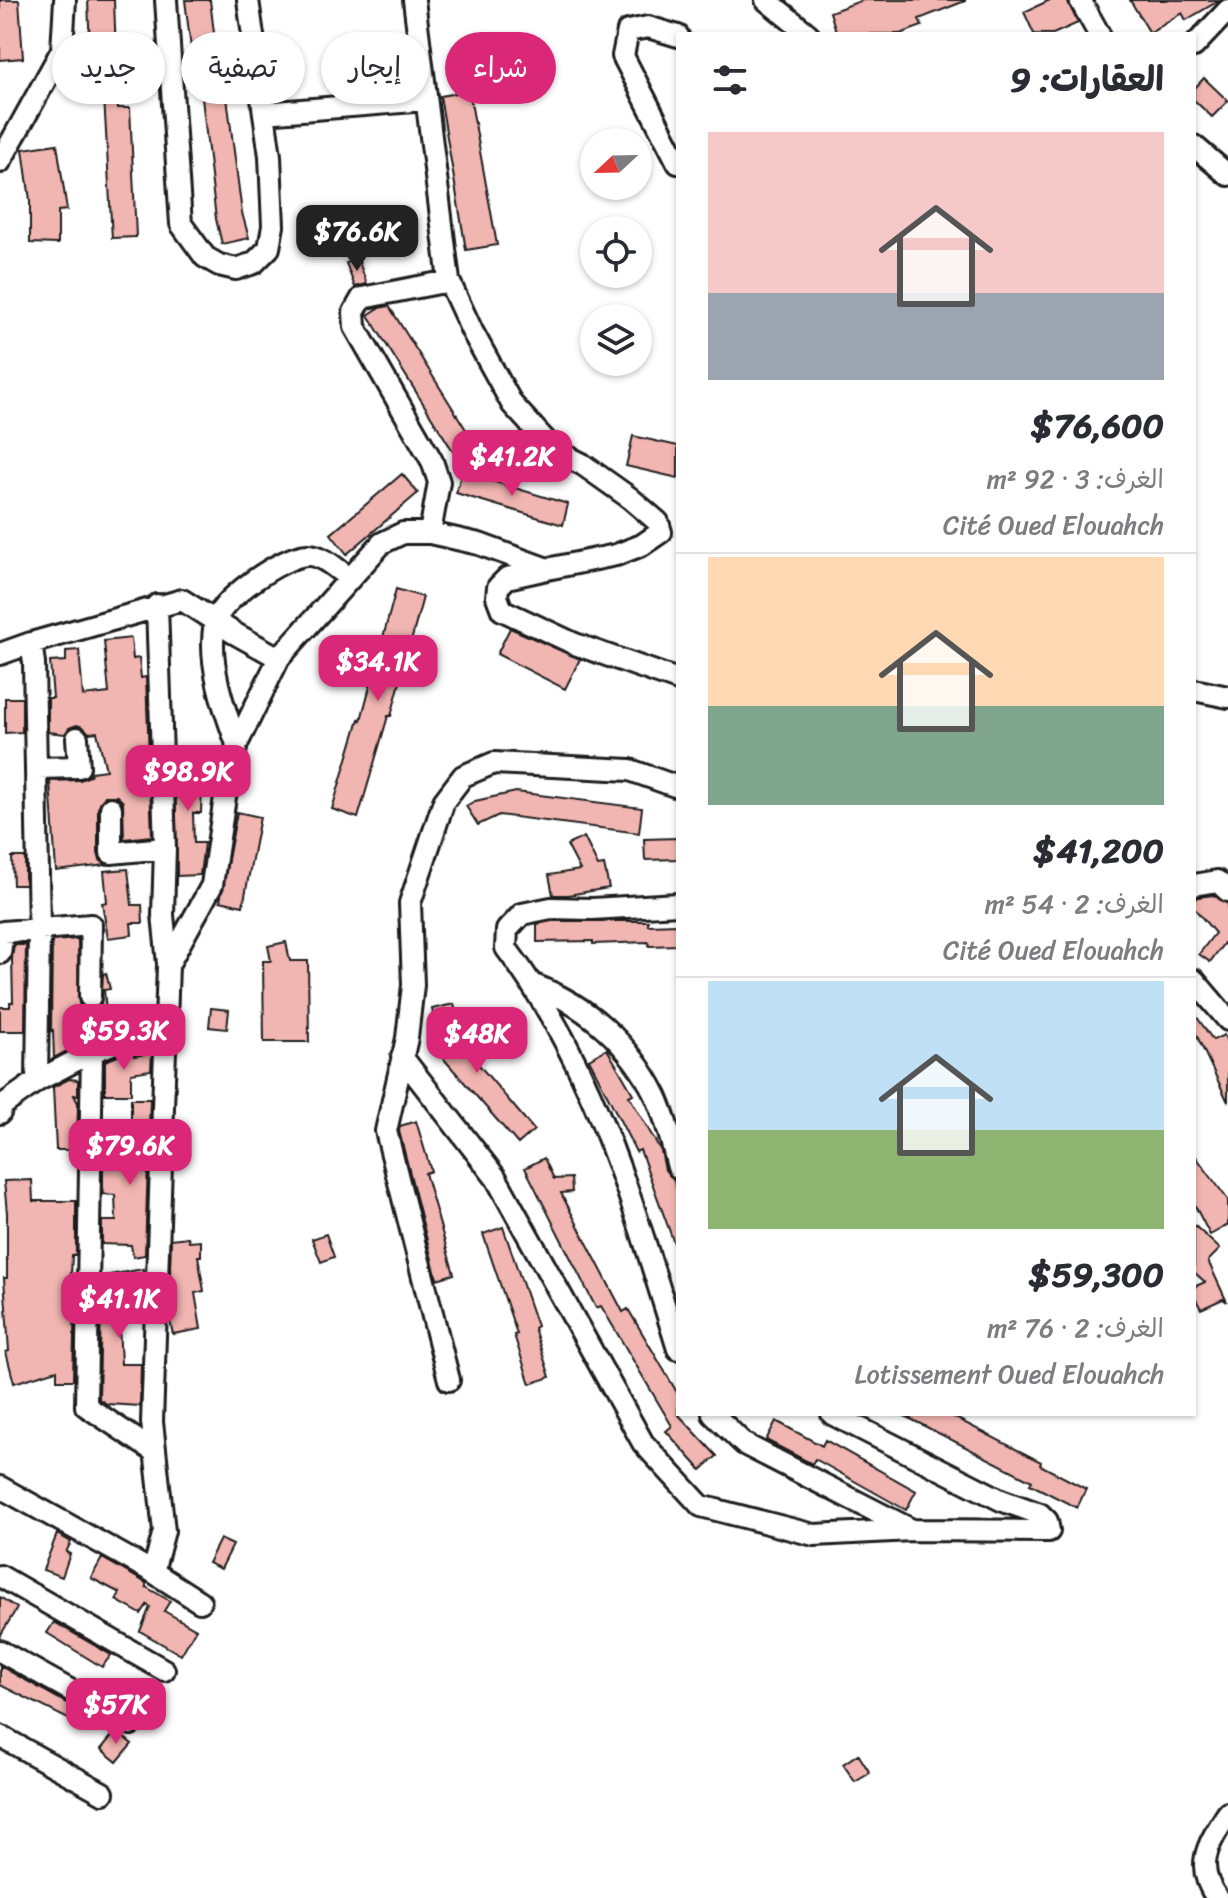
<!DOCTYPE html>
<html lang="ar">
<meta charset="utf-8">
<style>
:root{--surface:#fff;--page:#f2f2f3;--text:#2b2b33;--muted:#7c7c81;--line:#e1e1e2;--accent:#db2777}
body{margin:0;font-family:Sriracha,"Playpen Sans Arabic",sans-serif;background:var(--page);color:var(--text);direction:rtl;height:100vh;display:flex;flex-direction:column;font-size:30px;white-space:nowrap}
*{box-sizing:border-box;margin:0}
p{font-size:26px;color:var(--muted)}
.icon{flex:none;width:44px;height:44px;fill:none;stroke:currentColor;stroke-width:2;stroke-linecap:round;stroke-linejoin:round}
.map{position:relative;flex:1;overflow:hidden;direction:ltr}
.sheet{position:absolute;left:676px;top:32px;width:520px;height:1384px;display:flex;flex-direction:column;background:var(--surface);border-radius:0px;box-shadow:0 2px 6px #0004;direction:rtl}
.sheet>*{flex:none}
.guide{position:absolute;left:24px;top:32px;width:532px;height:72px;direction:rtl;display:flex;gap:16px}
.needle{width:52px;rotate:248deg}
.controls{position:absolute;left:580px;top:128px;display:grid;gap:16px}
.controls a{display:grid;place-items:center;width:72px;height:72px;border-radius:50%;background:var(--surface);box-shadow:0 2px 6px #0004;font-size:40px}
.price{position:absolute;translate:-50% -68px;padding:0 18px;border-radius:16px;background:var(--accent);color:#fff;font-size:26px;line-height:52px;filter:drop-shadow(0 2px 4px #0008)}
.price::after{content:'';position:absolute;left:50%;top:48px;width:24px;height:18px;margin-left:-12px;background:inherit;clip-path:polygon(0 0,100% 0,50% 100%)}
.price.on{background:#222;color:#fff}
ul{padding:0;list-style:none}
li{display:grid;align-content:center;gap:16px;height:424px;padding:0 32px}
li+li{border-top:2px solid var(--line)}
li span{display:grid;place-items:center;height:248px;border-radius:0px;color:#555}
li>.icon{margin-inline-start:auto}
span .icon{width:144px;height:144px;fill:#fffc;stroke-width:1}
li b{font-size:34px}
h2{display:flex;justify-content:space-between;align-items:center;height:96px;padding:0 32px;font-size:34px}
.pill{padding:0 28px;border-radius:36px;background:var(--surface);box-shadow:0 2px 6px #0004;font-size:28px;line-height:72px}
.pill.on{background:var(--accent);color:#fff}
.map>svg:first-child{display:block}
</style>
<div class="map">
<svg width="1228" height="1898" viewBox="0 0 1228 1898">
<rect width="100%" height="100%" fill="#fff"/>
<filter id="ink" filterUnits="userSpaceOnUse"><feTurbulence type="fractalNoise" baseFrequency=".0125" numOctaves="2"/><feDisplacementMap in="SourceGraphic" scale="16" xChannelSelector="R" yChannelSelector="G"/><feConvolveMatrix kernelMatrix="1 2 1 2 8 2 1 2 1" color-interpolation-filters="sRGB"/></filter>
<g filter="url(#ink)">
<!-- building -->
<path fill="#f2b6b2" stroke="#1c1c1c" stroke-width="2" d="M 0,0 L 19,0 L 23,58 L 0,60 Z
M 88,0 L 114,0 L 118,108 L 130,108 L 136,237 L 112,238 L 104,97 L 92,98 Z
M 185,0 L 210,0 L 220,82 L 225,82 L 242,213 L 249,238 L 222,244 L 216,219 L 199,72 L 194,73 Z
M 863,0 L 965,0 L 965,1 L 919,19 L 922,26 L 900,34 L 837,34 L 830,12 Z
M 1050,0 L 1067,0 L 1078,23 L 1053,34 L 1034,34 L 1024,12 Z
M 1130,0 L 1220,0 L 1186,20 L 1182,13 L 1150,33 Z
M 1204,78 L 1228,101 L 1212,117 L 1194,100 L 1194,89 Z
M 469,91 L 497,245 L 466,250 L 440,96 Z
M 57,144 L 67,210 L 58,211 L 58,244 L 30,243 L 30,200 L 23,149 Z
M 358,259 L 367,284 L 355,287 L 346,263 Z
M 389,306 L 475,444 L 456,456 L 368,315 L 379,308 Z
M 633,436 L 678,446 L 678,478 L 626,466 Z
M 462,472 L 568,504 L 563,525 L 456,493 Z
M 402,474 L 418,493 L 347,554 L 331,534 Z
M 396,589 L 423,597 L 391,716 L 388,716 L 358,818 L 332,809 L 359,719 L 361,720 Z
M 510,628 L 580,659 L 565,689 L 497,654 Z
M 131,638 L 133,659 L 139,658 L 141,678 L 146,677 L 152,836 L 124,839 L 123,802 L 117,796 L 105,796 L 98,808 L 98,853 L 100,860 L 106,865 L 56,871 L 50,781 L 80,780 L 90,776 L 91,772 L 106,770 L 97,732 L 89,733 L 83,727 L 77,725 L 69,728 L 65,734 L 48,732 L 48,698 L 53,698 L 50,662 L 66,661 L 66,651 L 79,650 L 83,696 L 109,693 L 104,641 Z
M 5,698 L 22,698 L 22,732 L 5,733 Z
M 202,754 L 205,786 L 202,786 L 201,813 L 193,813 L 194,843 L 204,843 L 200,875 L 177,876 L 175,757 Z
M 516,792 L 642,808 L 639,833 L 499,815 L 478,825 L 466,806 L 475,801 Z
M 237,812 L 260,817 L 243,906 L 220,901 Z
M 584,837 L 598,866 L 604,865 L 609,888 L 568,895 L 553,895 L 549,875 L 580,870 L 567,845 Z
M 678,838 L 678,859 L 645,860 L 644,839 Z
M 12,857 L 25,857 L 25,885 L 13,885 Z
M 128,869 L 132,905 L 142,905 L 143,923 L 131,923 L 132,935 L 108,938 L 102,903 L 107,902 L 104,871 Z
M 1213,895 L 1228,904 L 1228,948 L 1224,943 L 1210,962 L 1199,954 L 1215,933 L 1194,908 L 1194,901 L 1198,897 Z
M 552,921 L 648,921 L 648,925 L 678,924 L 678,945 L 649,946 L 648,942 L 593,944 L 593,941 L 537,942 L 537,924 Z
M 78,939 L 79,1004 L 89,1010 L 101,1004 L 103,974 L 106,973 L 110,989 L 104,990 L 107,1022 L 131,1020 L 131,1023 L 103,1034 L 102,1024 L 68,1027 L 69,1050 L 54,1058 L 53,1030 L 51,1031 L 52,941 Z
M 286,942 L 290,961 L 308,961 L 309,1042 L 264,1042 L 263,961 L 271,961 L 268,946 Z
M 14,945 L 26,945 L 25,1031 L 0,1031 L 0,1007 L 10,1007 L 10,1002 L 13,1002 L 12,958 Z
M 454,1004 L 463,1046 L 534,1130 L 518,1144 L 443,1058 L 432,1009 Z
M 211,1008 L 229,1010 L 227,1029 L 209,1027 Z
M 1194,1013 L 1213,1040 L 1224,1035 L 1228,1044 L 1228,1102 L 1194,1030 Z
M 607,1049 L 633,1094 L 629,1096 L 661,1151 L 665,1170 L 673,1178 L 678,1194 L 678,1254 L 640,1150 L 636,1152 L 589,1059 Z
M 133,1050 L 134,1056 L 152,1053 L 151,1070 L 131,1073 L 131,1094 L 105,1094 L 105,1061 Z
M 69,1079 L 78,1080 L 78,1095 L 74,1095 L 78,1103 L 77,1150 L 56,1150 L 53,1087 Z
M 131,1099 L 150,1099 L 145,1255 L 133,1257 L 131,1245 L 102,1244 L 102,1221 L 116,1221 L 115,1195 L 103,1194 L 103,1158 L 107,1166 L 144,1160 L 142,1149 L 131,1149 Z
M 416,1121 L 431,1171 L 425,1173 L 454,1274 L 437,1279 L 399,1131 L 400,1126 Z
M 1194,1154 L 1228,1200 L 1228,1225 L 1210,1235 L 1194,1204 Z
M 544,1158 L 554,1179 L 571,1178 L 572,1192 L 561,1193 L 623,1312 L 628,1309 L 678,1394 L 678,1414 L 717,1456 L 701,1470 L 666,1431 L 672,1426 L 601,1306 L 596,1308 L 525,1168 Z
M 32,1180 L 33,1201 L 76,1201 L 76,1255 L 72,1255 L 70,1293 L 75,1293 L 73,1380 L 57,1380 L 57,1370 L 14,1383 L 6,1352 L 9,1351 L 4,1278 L 7,1278 L 7,1213 L 4,1181 Z
M 1194,1225 L 1220,1249 L 1208,1261 L 1227,1302 L 1223,1299 L 1201,1309 L 1194,1296 L 1194,1287 L 1205,1282 L 1194,1272 Z
M 503,1227 L 537,1326 L 534,1328 L 550,1377 L 530,1384 L 514,1335 L 517,1334 L 483,1234 Z
M 326,1234 L 334,1257 L 321,1262 L 312,1239 Z
M 188,1237 L 189,1242 L 201,1241 L 201,1256 L 198,1256 L 204,1291 L 195,1293 L 201,1329 L 173,1334 L 169,1317 L 169,1296 L 174,1296 L 170,1275 L 171,1239 Z
M 143,1269 L 140,1296 L 143,1296 L 143,1317 L 122,1317 L 123,1325 L 119,1325 L 121,1364 L 141,1364 L 140,1406 L 107,1404 L 99,1399 L 101,1304 L 109,1304 L 104,1276 Z
M 901,1414 L 948,1414 L 1041,1462 L 1040,1465 L 1086,1489 L 1077,1508 L 1030,1484 L 1032,1481 Z
M 776,1421 L 822,1446 L 825,1440 L 916,1491 L 906,1510 L 815,1459 L 812,1464 L 766,1440 Z
M 57,1534 L 71,1542 L 66,1552 L 70,1554 L 62,1577 L 43,1570 Z
M 220,1539 L 233,1545 L 221,1569 L 208,1563 Z
M 102,1558 L 146,1583 L 146,1587 L 170,1601 L 164,1611 L 196,1629 L 181,1655 L 140,1631 L 150,1607 L 147,1605 L 141,1614 L 116,1600 L 120,1593 L 91,1578 Z
M 0,1597 L 17,1608 L 0,1636 Z
M 54,1622 L 111,1655 L 102,1667 L 47,1633 Z
M 0,1666 L 77,1709 L 72,1721 L 0,1685 Z
M 120,1681 L 136,1688 L 129,1708 L 113,1699 Z
M 116,1731 L 132,1744 L 117,1762 L 101,1749 Z
M 858,1754 L 870,1773 L 855,1782 L 843,1764 Z"/>
<g fill="none" stroke-linecap="round" stroke-linejoin="round">
<defs>
<path id="street" d="M 166,0 L 181,224 L 205,257 L 219,265 L 236,269 L 254,263 L 269,248 L 273,226 L 270,156 L 248,0
M 766,0 L 808,34
M 1080,0 L 1099,34
M 678,36 L 648,27 L 628,31 L 623,56 L 678,163
M 1194,46 L 1228,10
M 264,113 L 426,100
M 1194,146 L 1228,175
M 0,162 L 62,50 L 65,0
M 430,533 L 439,482 L 432,461 L 355,327 L 354,312 L 362,298 L 449,281
M 547,569 L 507,578 L 498,587 L 497,597 L 502,610 L 575,644 L 678,680
M 157,605 L 165,848 L 163,915 L 168,964
M 0,654 L 31,643 L 182,600 L 234,633 L 279,658
M 1194,690 L 1228,697
M 237,744 C 224,709 207,661 215,623 C 220,599 283,556 307,555 C 322,554 338,570 350,579
M 36,768 L 79,767 L 77,738
M 111,808 L 111,853 L 165,848
M 1194,885 L 1217,881 L 1228,891
M 678,904 L 592,909 L 551,908 L 522,914 L 507,930 L 506,948 C 595,1065 635,1211 678,1349
M 0,953 L 3,932 L 91,925 L 90,997
M 1194,980 L 1228,1020
M 534,985 C 587,1005 630,1044 656,1096 C 666,1117 672,1144 678,1167
M 92,1052 L 86,1406 L 155,1452
M 402,1057 L 496,1178 L 643,1443 L 701,1506 L 814,1535 L 912,1530 L 1049,1531 L 1047,1521 L 1040,1514 L 1001,1500 L 832,1414
M 37,1081 L 92,1052 L 166,1023
M 0,1113 L 3,1105 L 37,1081 L 39,928 L 34,663 L 31,643
M 449,1380 L 386,1131 L 407,1038 L 413,985 L 410,903 L 444,801 L 463,776 L 494,763 L 630,770 L 675,786 L 678,783
M 713,1414 L 744,1444 L 912,1530
M 0,1487 L 153,1572 L 164,1531 L 152,1422 L 168,965 L 212,885 L 225,797 L 237,744 L 279,658 L 382,543 L 403,533 L 430,533 L 479,544 L 547,569 L 616,555 L 642,545 L 661,532 L 658,522 L 630,498 L 582,464 L 554,450 L 512,404 L 472,331 L 449,281 L 414,0
M 153,1572 L 200,1602
M 0,1576 L 164,1670
M 0,1651 L 131,1724
M 0,1736 L 103,1793
M 1217,1898 C 1193,1865 1209,1843 1228,1813"/>
</defs>
<!-- street casing -->
<use href="#street" stroke="#1c1c1c" stroke-width="26"/>
<!-- street -->
<use href="#street" stroke="#fff" stroke-width="20"/>
</g>
</g>
</svg>
<div class="controls">
<a><svg class="needle" viewBox="-14 -14 28 28"><path d="M0-13l5 13h-10z" fill="#e53935"/><path d="M0 13l5-13h-10z" fill="#7c7c81"/></svg></a>
<a><svg class="icon" aria-label="locate" viewBox="0 0 24 24"><circle cx="12" cy="12" r="6"/><path d="M12 2v4M12 18v4M2 12h4M18 12h4"/></svg></a>
<a><svg class="icon" aria-label="layers" viewBox="0 0 24 24"><path d="M12 4l9 5-9 5-9-5zM3 14l9 5 9-5"/></svg></a>
</div>
<b class="price on" style="left:357px;top:273px">$76.6K</b>
<b class="price" style="left:512px;top:498px">$41.2K</b>
<b class="price" style="left:378px;top:703px">$34.1K</b>
<b class="price" style="left:188px;top:813px">$98.9K</b>
<b class="price" style="left:124px;top:1072px">$59.3K</b>
<b class="price" style="left:477px;top:1075px">$48K</b>
<b class="price" style="left:130px;top:1187px">$79.6K</b>
<b class="price" style="left:119px;top:1340px">$41.1K</b>
<b class="price" style="left:116px;top:1746px">$57K</b>
<div class="guide">
<a class="pill on">شراء</a>
<a class="pill">إيجار</a>
<a class="pill">تصفية</a>
<a class="pill">جديد</a>
</div>
<section class="sheet">
<h2>العقارات: 9<svg class="icon" aria-label="filters" viewBox="0 0 24 24"><path d="M4 7h16M4 17h16"/><circle cx="9" cy="7" r="2"/><circle cx="15" cy="17" r="2"/></svg></h2>
<ul>
<li><span style="background:linear-gradient(#f6c9c9 65%,#9aa5b1 0)"><svg class="icon" aria-label="home" viewBox="0 0 24 24"><path d="M3 11l9-7 9 7M6 9v11h12V9"/></svg></span><div><b>$76,600</b><p>الغرف: 3 · 92 m²</p><p>Cité Oued Elouahch</p></div></li>
<li><span style="background:linear-gradient(#ffd9b3 60%,#7fa58c 0)"><svg class="icon" aria-label="home" viewBox="0 0 24 24"><path d="M3 11l9-7 9 7M6 9v11h12V9"/></svg></span><div><b>$41,200</b><p>الغرف: 2 · 54 m²</p><p>Cité Oued Elouahch</p></div></li>
<li><span style="background:linear-gradient(#bfe0f5 60%,#8fb573 0)"><svg class="icon" aria-label="home" viewBox="0 0 24 24"><path d="M3 11l9-7 9 7M6 9v11h12V9"/></svg></span><div><b>$59,300</b><p>الغرف: 2 · 76 m²</p><p>Lotissement Oued Elouahch</p></div></li>
</ul>
</section>
</div>
